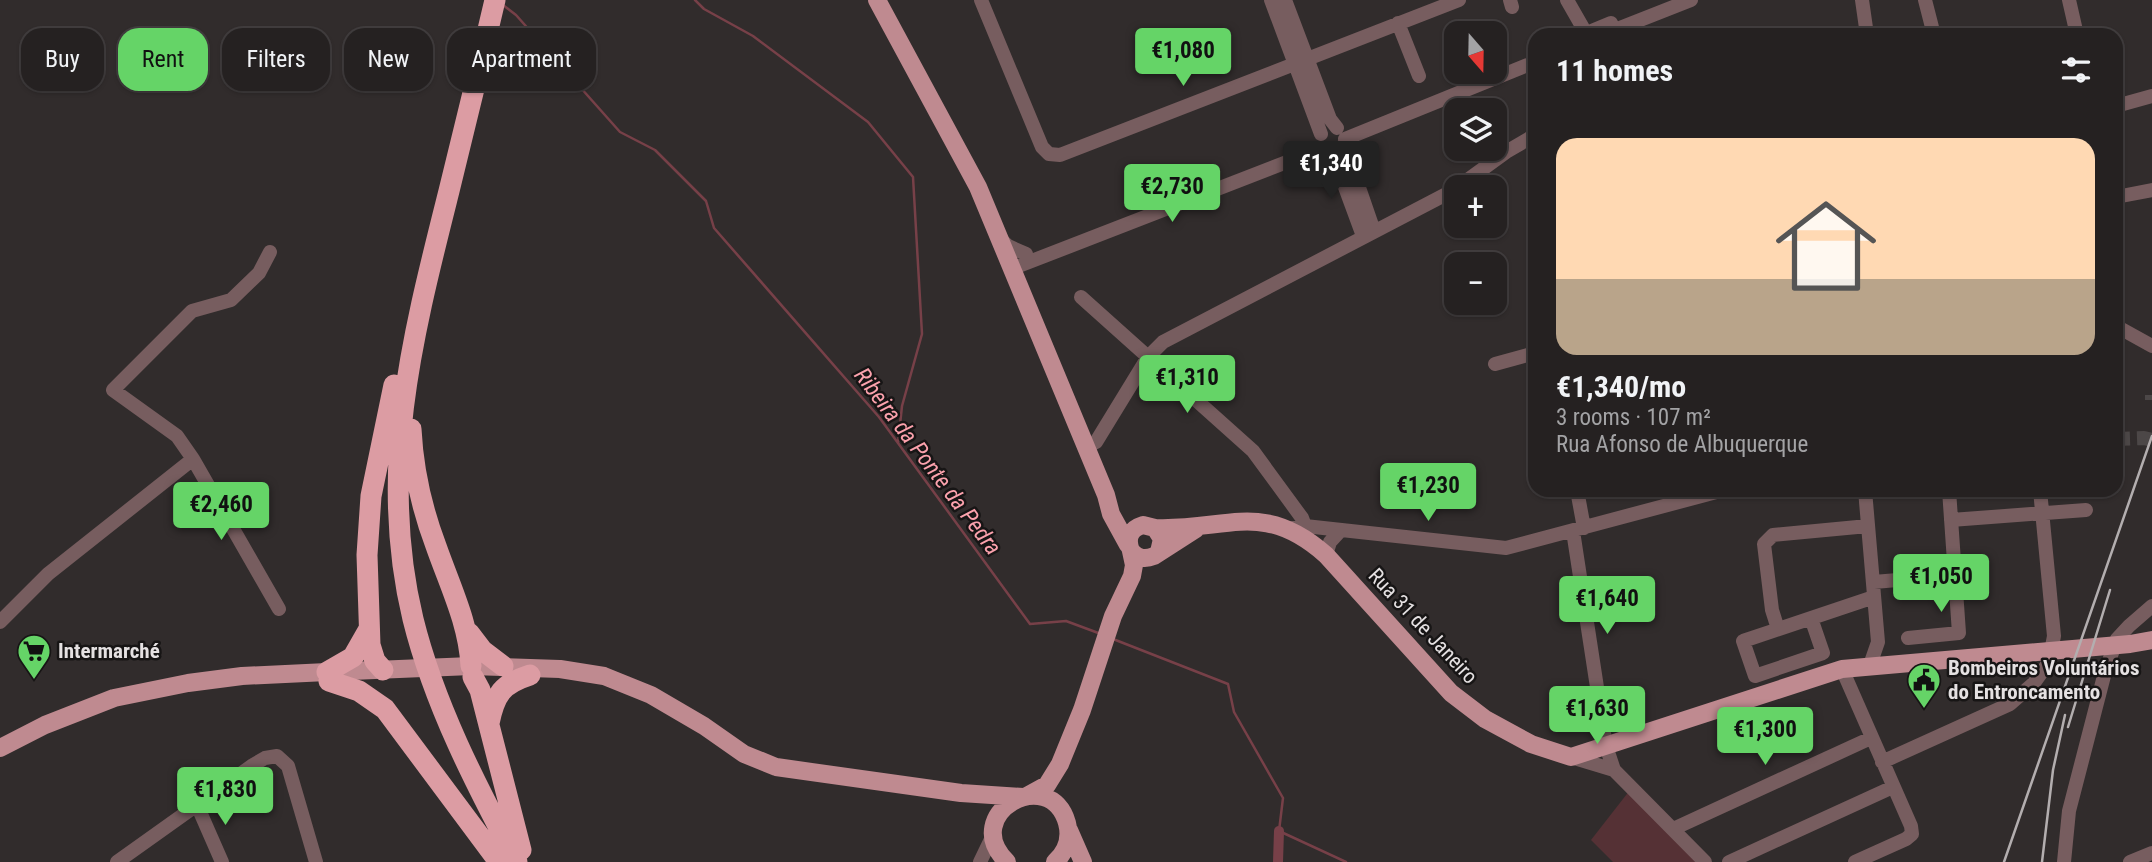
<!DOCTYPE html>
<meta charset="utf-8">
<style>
:root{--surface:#252121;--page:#2d292a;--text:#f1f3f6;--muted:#a3a3a5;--line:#423e3f;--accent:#65d467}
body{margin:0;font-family:"Roboto Condensed",sans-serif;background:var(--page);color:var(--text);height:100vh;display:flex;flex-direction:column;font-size:26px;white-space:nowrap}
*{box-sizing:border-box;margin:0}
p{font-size:23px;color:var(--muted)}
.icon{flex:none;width:38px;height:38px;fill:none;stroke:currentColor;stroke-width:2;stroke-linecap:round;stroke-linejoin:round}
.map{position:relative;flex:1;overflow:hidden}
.details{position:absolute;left:1528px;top:28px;width:595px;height:469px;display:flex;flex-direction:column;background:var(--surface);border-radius:21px;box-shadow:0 2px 5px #0004,0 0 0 2px var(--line)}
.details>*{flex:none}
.banner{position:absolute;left:21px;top:28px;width:665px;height:63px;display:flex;gap:14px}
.needle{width:46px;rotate:160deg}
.buttons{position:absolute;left:1444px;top:21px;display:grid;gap:14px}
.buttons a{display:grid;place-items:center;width:63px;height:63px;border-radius:14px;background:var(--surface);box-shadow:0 2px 5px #0004,0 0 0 2px var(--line);font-size:35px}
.price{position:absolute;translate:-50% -60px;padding:0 16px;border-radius:7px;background:var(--accent);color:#111;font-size:23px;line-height:46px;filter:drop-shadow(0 2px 4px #0008)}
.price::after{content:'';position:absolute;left:50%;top:42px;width:21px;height:16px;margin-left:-10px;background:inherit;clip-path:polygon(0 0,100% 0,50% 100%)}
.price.active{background:#222;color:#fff}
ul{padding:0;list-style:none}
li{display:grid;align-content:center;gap:14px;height:371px;padding:0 28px}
li span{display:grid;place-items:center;height:217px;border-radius:21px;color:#555}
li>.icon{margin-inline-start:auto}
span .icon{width:126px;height:126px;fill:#fffc;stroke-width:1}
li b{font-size:30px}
h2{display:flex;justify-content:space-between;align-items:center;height:84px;padding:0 28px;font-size:30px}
.pill{padding:0 24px;border-radius:21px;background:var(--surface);box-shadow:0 2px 5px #0004,0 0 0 2px var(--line);font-size:24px;line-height:63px}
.pill.active{background:var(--accent);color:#111}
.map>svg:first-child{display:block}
</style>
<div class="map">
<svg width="2152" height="862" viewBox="0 0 2152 862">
<rect width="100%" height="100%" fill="#312c2c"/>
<!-- green -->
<path fill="#553135" d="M 1630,790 L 1701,862 L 1613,862 L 1591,840 Z"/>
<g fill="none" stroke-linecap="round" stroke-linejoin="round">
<!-- stream -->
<path stroke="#774048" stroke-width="2.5" d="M 695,0 L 704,9 L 753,36 L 868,122 L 913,177 L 922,334 L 902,406 L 898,443
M 503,5 L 516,15 L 620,132 L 655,150 L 706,201 L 714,228 L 879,417 L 1030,624 L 1066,621 L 1101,634
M 1113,639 L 1228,684 L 1234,712 L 1283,798 L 1279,831 L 1346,862"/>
<!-- canal -->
<path stroke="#774048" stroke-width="10" d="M 1278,862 L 1279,831"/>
<!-- minor-tunnel -->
<path stroke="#4c4747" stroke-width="14" stroke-dasharray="14 7" stroke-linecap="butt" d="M 2152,395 L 2152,400
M 2116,439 L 2144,438 L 2152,440"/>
<!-- minor -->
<path stroke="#775d5f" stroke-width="14" d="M 981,0 L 1042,147 L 1049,154 L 1060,155 L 1459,0
M 1271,0 L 1321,134
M 1285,0 L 1330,119 L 1337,128
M 1510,0 L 1512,7
M 1567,0 L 1587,35
M 1862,0 L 1867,35
M 1925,0 L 1934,35
M 2069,0 L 2077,35
M 1398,23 L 1419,76
M 1582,35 L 1611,23
M 1602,35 L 1691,0
M 2116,106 L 2152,96
M 1345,139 L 1535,62
M 1344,144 L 1374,231
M 1327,151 L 1335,160 L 1363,236
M 1458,187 L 1506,152 L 1535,135
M 2116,197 L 2152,190
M 998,237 L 1008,246 L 1026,254
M 1011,269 L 1323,148
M 1081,297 L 1253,451 L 1302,518 L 1305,526
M 2116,326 L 2152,346
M 1495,364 L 1535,353
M 1086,447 L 1096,442 L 1148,357 L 1163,342 L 1456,189
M 193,459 L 279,609
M 1577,490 L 1584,528
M 1865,490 L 1878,642 L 1870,665
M 1951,520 L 2086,510
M 1288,529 L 1305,526 L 1506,548 L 1724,490
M 1573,531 L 1606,746 L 1614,770 L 1705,862
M 1326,555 L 1330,542 L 1341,530
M 1874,582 L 1956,575
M 1811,618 L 1823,653 L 1755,676 L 1743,641 L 1874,597
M 0,622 L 48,574 L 193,459 L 177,436 L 113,390 L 192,311 L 231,300 L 259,273 L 270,252
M 1778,629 L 1772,610 L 1764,544 L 1773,535 L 1868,526
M 1908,638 L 1959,633 L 1949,490
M 1842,669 L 1911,826 L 1912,834 L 1906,839 L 1855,862
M 1571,757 L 1614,770
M 1882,762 L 2010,704 L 2034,683 L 2049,662 L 2054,636 L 2040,490
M 197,805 L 222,862
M 1673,829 L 1871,738
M 117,862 L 253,765 L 265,758 L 277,756 L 288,766 L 316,862
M 980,862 L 993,835
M 1729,862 L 1893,787
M 2064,862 L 2069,811 L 2105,672 L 2117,639 L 2129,626 L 2152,606
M 2130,862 L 2152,853"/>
<!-- major -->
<path stroke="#bf8a90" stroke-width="18" d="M 877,0 L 978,187 L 1106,495 L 1111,514 L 1128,545
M 1155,528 C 1227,531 1263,499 1326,555 L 1451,693 L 1485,719 L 1531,744 L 1571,757 L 1842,669 L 2130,644 L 2152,640
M 1159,552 L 1162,539 L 1155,528 L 1143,525 C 1130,529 1126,538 1131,551 C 1138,558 1144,560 1154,556 L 1196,529
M 0,748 L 45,725 L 114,698 L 188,683 L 242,676 L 327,672 L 471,666 L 560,669 L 604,676 L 651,695 L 704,726 L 744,754 L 776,767 L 961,793 L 1023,797
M 1027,796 L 1047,785 L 1060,764 L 1082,710 L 1113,616 L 1132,576 L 1134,565 L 1131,551
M 1069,830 L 1083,862
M 1007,862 C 958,814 1050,763 1067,823 C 1071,838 1066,852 1055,862"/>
<!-- highway -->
<path stroke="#dc9ca3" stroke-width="21" d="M 495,0 C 480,64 465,127 449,191 C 413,334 377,470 413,619 C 434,704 476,785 517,862
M 411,429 C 413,469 422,509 436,546 C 450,586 469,624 471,666
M 469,633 L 482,650 L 503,666
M 383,670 L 375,661 L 370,645 L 367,555 L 371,496 L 394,385
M 327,672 L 353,657 L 369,629
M 473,677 L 480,690 L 521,850
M 329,681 L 359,691 L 385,709 L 499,862
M 489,723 C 495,694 502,684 530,675"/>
<!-- rail -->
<path stroke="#b3aeaf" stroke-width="2.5" d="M 2068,727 L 2110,590
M 2004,862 L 2152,436
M 2042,862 L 2053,770 L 2065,715"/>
</g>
<!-- icons -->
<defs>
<symbol id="supermarket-pin" viewBox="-11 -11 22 30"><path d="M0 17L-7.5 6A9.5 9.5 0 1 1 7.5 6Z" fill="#65d467" stroke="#171515"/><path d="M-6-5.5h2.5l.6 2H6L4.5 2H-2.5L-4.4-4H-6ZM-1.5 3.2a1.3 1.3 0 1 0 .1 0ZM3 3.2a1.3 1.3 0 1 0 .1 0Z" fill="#111"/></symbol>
<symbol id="civic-pin" viewBox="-11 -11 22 30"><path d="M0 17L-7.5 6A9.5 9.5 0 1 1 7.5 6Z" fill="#65d467" stroke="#171515"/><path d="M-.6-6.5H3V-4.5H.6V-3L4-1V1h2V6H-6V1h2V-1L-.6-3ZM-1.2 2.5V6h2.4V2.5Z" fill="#111"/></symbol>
</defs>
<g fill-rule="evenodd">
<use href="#supermarket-pin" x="15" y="632" width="38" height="52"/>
<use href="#civic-pin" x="1905" y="661" width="38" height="52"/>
</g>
<g text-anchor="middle" stroke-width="5" stroke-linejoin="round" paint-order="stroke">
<!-- street labels -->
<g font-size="21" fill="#e5e1e2" stroke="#171515">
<text transform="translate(1423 626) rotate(47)" y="7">Rua 31 de Janeiro</text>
</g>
<!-- poi labels -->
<g font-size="21" font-weight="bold" fill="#e5e1e2" stroke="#171515" text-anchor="start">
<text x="58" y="658">Intermarché</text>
<text x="1948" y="675">Bombeiros Voluntários<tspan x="1948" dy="24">do Entroncamento</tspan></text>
</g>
<!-- water labels -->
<g font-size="23" font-style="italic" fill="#fca2ad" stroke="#171515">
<text transform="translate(928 461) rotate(53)" y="8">Ribeira da Ponte da Pedra</text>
</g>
</g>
</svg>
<div class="buttons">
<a><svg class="needle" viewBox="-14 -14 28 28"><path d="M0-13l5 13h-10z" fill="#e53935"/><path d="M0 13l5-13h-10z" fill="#a3a3a5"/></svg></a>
<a><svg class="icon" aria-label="layers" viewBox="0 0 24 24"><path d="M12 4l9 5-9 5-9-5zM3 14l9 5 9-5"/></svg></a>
<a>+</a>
<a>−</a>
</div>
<b class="price" style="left:1183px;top:88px">€1,080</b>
<b class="price active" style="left:1331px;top:201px">€1,340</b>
<b class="price" style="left:1172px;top:224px">€2,730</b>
<b class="price" style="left:1187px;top:415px">€1,310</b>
<b class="price" style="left:1428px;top:523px">€1,230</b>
<b class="price" style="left:221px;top:542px">€2,460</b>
<b class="price" style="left:1941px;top:614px">€1,050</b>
<b class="price" style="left:1607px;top:636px">€1,640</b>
<b class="price" style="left:1597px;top:746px">€1,630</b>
<b class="price" style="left:1765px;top:767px">€1,300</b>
<b class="price" style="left:225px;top:827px">€1,830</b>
<div class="banner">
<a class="pill">Buy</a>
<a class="pill active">Rent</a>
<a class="pill">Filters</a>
<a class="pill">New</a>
<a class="pill">Apartment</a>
</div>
<section class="details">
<h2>11 homes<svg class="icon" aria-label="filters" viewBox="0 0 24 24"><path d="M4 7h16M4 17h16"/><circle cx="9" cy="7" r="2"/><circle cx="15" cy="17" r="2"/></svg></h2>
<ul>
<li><span style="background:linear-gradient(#ffd9b3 65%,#b9a48a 0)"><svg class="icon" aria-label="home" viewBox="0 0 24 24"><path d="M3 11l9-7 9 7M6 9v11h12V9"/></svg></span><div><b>€1,340/mo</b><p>3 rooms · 107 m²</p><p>Rua Afonso de Albuquerque</p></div></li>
</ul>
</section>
</div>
